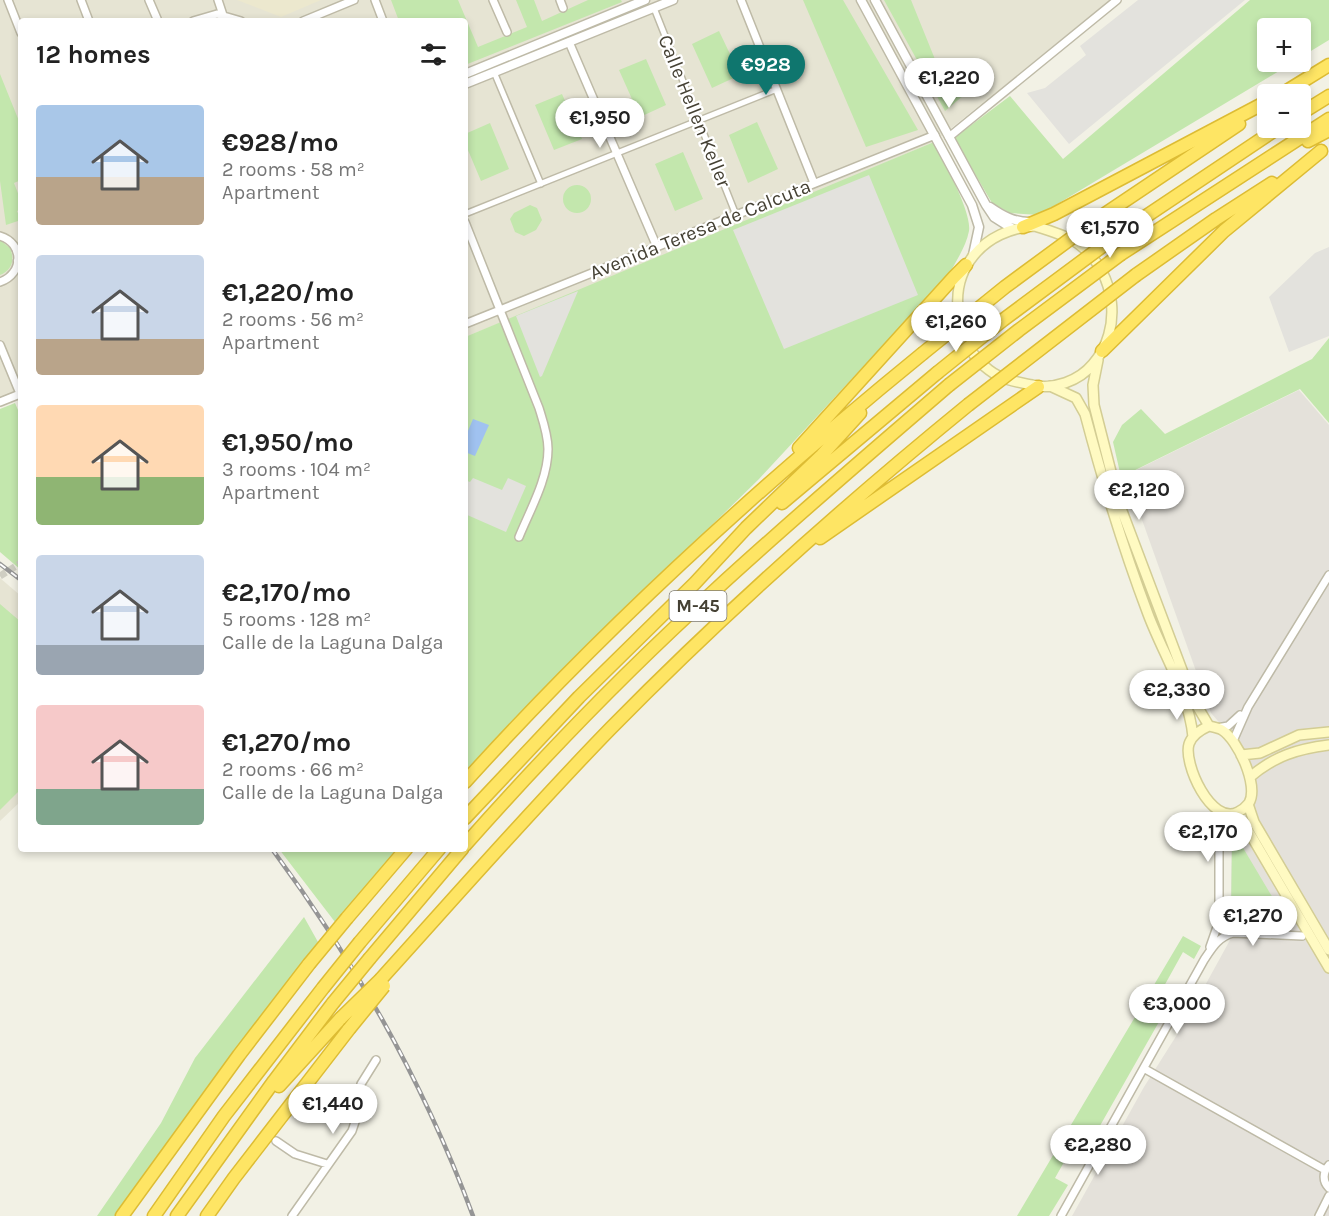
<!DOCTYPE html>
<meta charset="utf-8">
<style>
:root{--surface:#fff;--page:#f6f6f6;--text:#222;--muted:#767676;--accent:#0f766e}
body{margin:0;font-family:Karla,sans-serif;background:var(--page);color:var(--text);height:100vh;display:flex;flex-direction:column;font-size:22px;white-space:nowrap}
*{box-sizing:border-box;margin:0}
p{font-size:20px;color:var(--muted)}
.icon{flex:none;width:33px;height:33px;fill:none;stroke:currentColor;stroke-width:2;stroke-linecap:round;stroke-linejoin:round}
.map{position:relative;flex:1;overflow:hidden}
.side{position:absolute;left:18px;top:18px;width:450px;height:834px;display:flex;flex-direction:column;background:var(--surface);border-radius:6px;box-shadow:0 3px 9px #0003}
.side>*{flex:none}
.buttons{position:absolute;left:1257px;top:18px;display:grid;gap:12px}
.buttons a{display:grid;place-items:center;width:54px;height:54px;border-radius:6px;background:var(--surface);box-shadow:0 3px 9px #0003;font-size:30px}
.price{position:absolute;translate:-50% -51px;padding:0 14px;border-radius:21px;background:#fff;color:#222;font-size:20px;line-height:39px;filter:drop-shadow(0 2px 3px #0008)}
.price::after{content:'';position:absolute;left:50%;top:36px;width:18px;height:14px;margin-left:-9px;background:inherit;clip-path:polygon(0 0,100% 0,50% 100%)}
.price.current{background:var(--accent);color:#fff}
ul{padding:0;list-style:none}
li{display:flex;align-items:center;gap:18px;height:150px;padding:0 18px}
li span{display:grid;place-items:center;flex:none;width:168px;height:120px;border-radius:6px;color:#555}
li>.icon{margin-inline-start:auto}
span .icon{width:72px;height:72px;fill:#fffc;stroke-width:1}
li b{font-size:26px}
h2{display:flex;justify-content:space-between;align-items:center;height:72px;padding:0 18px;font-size:26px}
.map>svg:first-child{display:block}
</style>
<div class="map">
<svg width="1329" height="1216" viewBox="0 0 1329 1216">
<rect width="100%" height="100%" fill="#f2f1e5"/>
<!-- residential -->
<path fill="#e6e4d3" d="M 0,0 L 1111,0 L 934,142 L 655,261 L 465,337 L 465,21 L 21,21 L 21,399 L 0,407 Z
M 0,578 L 21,596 L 21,801 L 0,821 Z"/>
<!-- industrial -->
<path fill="#e4e1da" d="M 1299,390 L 1329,425 L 1329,1216 L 1072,1216 L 1144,1087 L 1185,1022 L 1230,940 L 1232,836 L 1253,814 L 1255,784 L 1242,749 L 1211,713 L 1126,475 Z"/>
<!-- education -->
<path fill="#ece8ce" d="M 237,0 L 321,0 L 281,17 Z"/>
<!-- green -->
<path fill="#c3e7ad" d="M 391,0 L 458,0 L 478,47 L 527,27 L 516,0 L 534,0 L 542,21 L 588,0 L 621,0 L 622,2 L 465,65 L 465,21 L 399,21 Z
M 803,0 L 843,0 L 918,130 L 866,147 Z
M 884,0 L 911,0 L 945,84 L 971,73 L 976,85 L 945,111 Z
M 1250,0 L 1329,0 L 1329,40 L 1301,57 L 1300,28 L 1268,28 L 1268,62 L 1294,62 L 1039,215 L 1010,213 L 992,203 L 954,138 L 1010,96 L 1063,159 Z
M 719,31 L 740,75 L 712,88 L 692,44 Z
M 646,59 L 666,105 L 640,117 L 619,70 Z
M 0,74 L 21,126 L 21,180 L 14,183 L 21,201 L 21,209 L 17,211 L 21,220 L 6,225 L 0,181 Z
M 562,94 L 582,139 L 554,150 L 535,105 Z
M 757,122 L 778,169 L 748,183 L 729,135 Z
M 490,123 L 509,169 L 481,181 L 465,143 L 465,134 Z
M 934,142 C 943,160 972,212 969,231 C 966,246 957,260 949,274 L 759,479 L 557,677 L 465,778 L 465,337 Z
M 683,152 L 703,199 L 675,211 L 655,164 Z
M563 199a14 14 0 1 1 28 0a14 14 0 1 1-28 0Z
M 530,205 L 537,208 L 542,220 L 536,230 L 524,236 L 515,232 L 510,219 L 514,213 Z
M 0,240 L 10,248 C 15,260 12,270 0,275 Z
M 1329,338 L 1329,423 L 1300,389 L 1121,477 L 1113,442 L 1122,425 L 1141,409 L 1165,434 L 1312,359 Z
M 15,403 L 21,417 L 21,570 L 0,552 L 0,409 Z
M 0,604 L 21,622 L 21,789 L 0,810 Z
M 1232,836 L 1236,836 L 1289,925 L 1288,929 L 1237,926 L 1231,920 Z
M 279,849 L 401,849 L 335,922 Z
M 304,917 L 318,942 L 116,1216 L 97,1216 L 161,1123 L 195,1058 Z
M 1183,936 L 1201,946 L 1194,959 L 1183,952 L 1153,1006 L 1164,1013 L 1097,1131 L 1085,1125 L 1055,1178 L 1068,1185 L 1049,1216 L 1017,1216 Z"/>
<!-- parking -->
<path fill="#e3e2dd" d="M 1138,0 L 1245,0 L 1069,144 L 1027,93 L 1045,88 L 1086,55 L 1080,46 Z
M 869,175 L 918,295 L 784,349 L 733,230 Z
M 1329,247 L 1329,336 L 1289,352 L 1269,297 L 1315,253 Z
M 578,291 L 542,376 L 540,377 L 516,316 Z
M 473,478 L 502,490 L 508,478 L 526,486 L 506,532 L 465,514 L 465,480 L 470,482 Z"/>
<!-- water -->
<path fill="#a0c2f0" d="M 473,419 L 489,425 L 475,456 L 465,452 L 465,438 Z"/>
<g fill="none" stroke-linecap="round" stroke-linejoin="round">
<!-- minor-tunnel -->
<path stroke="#cfcec2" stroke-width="7" stroke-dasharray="7 3.5" stroke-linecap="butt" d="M 0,576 L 21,563"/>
<defs>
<path id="pedestrian" d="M 654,8 L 736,215
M 494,72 L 541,184
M 465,214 L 777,89"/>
<path id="minor" d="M 8,0 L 21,33
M 81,0 L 89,21
M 149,0 L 158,21
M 218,0 L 223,15
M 375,0 L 383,21
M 493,0 L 507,32
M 560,0 L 563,8
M 741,0 L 814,183
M 193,21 L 217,14 L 241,21
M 303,21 L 354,0
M 569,42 L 657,247
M 949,137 L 1117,0
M 465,222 L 539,408 C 543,421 548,435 548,449 C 548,479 530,510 519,537
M 0,236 C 24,243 24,274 0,282
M 465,324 L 935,135
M 0,345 L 21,396
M 0,402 L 20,394
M 1217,728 L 1228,726 L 1240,715
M 1233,741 L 1248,707 L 1329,575
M 1210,947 L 1217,927 L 1219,912 L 1219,813
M 1145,1069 L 1325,1170
M 276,1141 L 295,1154 L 327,1164
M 1329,1165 C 1323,1172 1322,1181 1329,1188
M 292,1216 L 352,1131 L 356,1119 L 361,1084 L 376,1060
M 1061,1216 L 1204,960 C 1212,948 1218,937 1233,933 L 1302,936
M 1319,1216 L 1329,1196"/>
<path id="tertiary" d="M 861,0 L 972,205 L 979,227 L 973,255
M 875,0 L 986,205 L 994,217 L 1013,229
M 465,74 L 645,0
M 465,84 L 673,0
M 990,207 C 1003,216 1014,222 1030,222
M 17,250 L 21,249
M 18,261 L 21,260"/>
<path id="secondary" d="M 1035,226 C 1050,231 1069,236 1081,246 C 1116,274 1123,329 1093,364 C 1079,381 1054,390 1032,385 C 1017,382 1002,380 989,370 C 973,358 964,341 960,321 C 948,269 984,229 1035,226 Z
M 1098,360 L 1093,385 L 1094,405 L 1119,503 L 1193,699 L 1209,726
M 1050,386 L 1076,398 L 1085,414 C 1103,482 1123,548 1148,614 C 1163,654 1189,694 1193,737
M 1209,726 C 1213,727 1219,728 1222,730 C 1238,740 1259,786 1249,803 C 1246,807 1242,810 1238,812 C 1211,826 1183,763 1189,744 C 1192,735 1200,730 1209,726 Z
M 1241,755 L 1260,753 L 1299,735 L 1329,732
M 1250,777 C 1275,756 1297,749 1329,745
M 1248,804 L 1254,822 L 1329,950
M 1234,814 L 1246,827 L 1329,968"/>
<path id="motorway" d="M 1282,94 L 1329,65
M 1300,114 L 1329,96
M 1308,141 L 1329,130
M 1096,220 L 1239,124
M 1023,227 L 1054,214 L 1268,101
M 1112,239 L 1278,128
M 1121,254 L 1329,119
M 1136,275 L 1216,219 L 1272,183
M 1102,351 L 1224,231 L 1321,151
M 799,448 L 954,277 L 966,265
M 782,503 L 937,373
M 820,538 L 1038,387
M 465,782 C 605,627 760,486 922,354
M 465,818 L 579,697 L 695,583 L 746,528 L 822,455 L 860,413
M 465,845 C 543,757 626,671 713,592 C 790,521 870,453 949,385
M 347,918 L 406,849
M 360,942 L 439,849
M 370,958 L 462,849
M 381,979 C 457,895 532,809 611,728 C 724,613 843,507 968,405
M 279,1086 L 341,1018
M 122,1216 L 239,1055 L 309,964
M 154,1216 L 224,1116 L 323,988
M 177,1216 L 274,1081 L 333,1003
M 207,1216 L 234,1178 L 349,1029"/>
</defs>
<!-- pedestrian casing -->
<use href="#pedestrian" stroke="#bebaa7" stroke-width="8"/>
<!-- minor casing -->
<use href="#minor" stroke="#bebaa7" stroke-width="10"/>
<!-- tertiary casing -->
<use href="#tertiary" stroke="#bebaa7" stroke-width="11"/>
<!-- secondary casing -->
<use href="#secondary" stroke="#d3cd94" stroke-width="12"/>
<!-- motorway casing -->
<use href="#motorway" stroke="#ddbc34" stroke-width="15"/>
<!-- pedestrian -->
<use href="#pedestrian" stroke="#fff" stroke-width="5"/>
<!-- minor -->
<use href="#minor" stroke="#fff" stroke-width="7"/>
<!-- tertiary -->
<use href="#tertiary" stroke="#fff" stroke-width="8"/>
<!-- secondary -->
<use href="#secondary" stroke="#fffac2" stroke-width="9"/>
<!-- motorway -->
<use href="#motorway" stroke="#fee564" stroke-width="12"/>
<defs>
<path id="rail" d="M 0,564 L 21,580
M 272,849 C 356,963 424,1083 473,1216"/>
</defs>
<!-- rail casing -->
<use href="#rail" stroke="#959595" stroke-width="4.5"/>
<!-- rail -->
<use href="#rail" stroke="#fff" stroke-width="2" stroke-dasharray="7" stroke-linecap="butt"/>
<defs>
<path id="motorway-bridge" d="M 922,354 L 1005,287 L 1096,220
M 937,373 L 1003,320 L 1112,239
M 949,385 L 1019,330 L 1121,254
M 968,405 L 1136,275
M 309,964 L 347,918
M 323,988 L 360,942
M 333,1003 L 370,958
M 341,1018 L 381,979
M 349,1029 L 384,986"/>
</defs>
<!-- motorway-bridge casing -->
<use href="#motorway-bridge" stroke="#ddbc34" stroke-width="15" stroke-linecap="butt"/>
<!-- motorway-bridge -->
<use href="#motorway-bridge" stroke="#fee564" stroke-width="12"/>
</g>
<g text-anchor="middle" stroke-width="4.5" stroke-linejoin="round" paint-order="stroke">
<!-- shield labels -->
<rect fill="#fff" stroke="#7d7a71" stroke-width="1.5" x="669.5" y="591" width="57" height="30" rx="4.5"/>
<g font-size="18" font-weight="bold" fill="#454134">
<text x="698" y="612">M-45</text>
</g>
<!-- street labels -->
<g font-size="20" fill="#454134" stroke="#fff">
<text transform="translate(695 111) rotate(68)" y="7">Calle Hellen Keller</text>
<text transform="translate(700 229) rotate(-22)" y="7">Avenida Teresa de Calcuta</text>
</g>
</g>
</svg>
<div class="buttons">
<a>+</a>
<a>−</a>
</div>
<b class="price current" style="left:766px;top:96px">€928</b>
<b class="price" style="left:949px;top:109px">€1,220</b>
<b class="price" style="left:600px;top:149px">€1,950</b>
<b class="price" style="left:1110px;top:259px">€1,570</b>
<b class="price" style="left:956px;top:353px">€1,260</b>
<b class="price" style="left:1139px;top:521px">€2,120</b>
<b class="price" style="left:1177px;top:721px">€2,330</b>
<b class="price" style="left:1208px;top:863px">€2,170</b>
<b class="price" style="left:1253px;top:947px">€1,270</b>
<b class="price" style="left:1177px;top:1035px">€3,000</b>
<b class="price" style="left:333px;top:1135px">€1,440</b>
<b class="price" style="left:1098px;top:1176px">€2,280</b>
<section class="side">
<h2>12 homes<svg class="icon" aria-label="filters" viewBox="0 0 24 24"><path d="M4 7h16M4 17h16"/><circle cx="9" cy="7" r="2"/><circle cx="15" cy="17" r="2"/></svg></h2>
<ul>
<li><span style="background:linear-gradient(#a9c7e8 60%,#b9a48a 0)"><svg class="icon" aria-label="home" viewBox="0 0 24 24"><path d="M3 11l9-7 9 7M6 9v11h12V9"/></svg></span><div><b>€928/mo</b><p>2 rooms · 58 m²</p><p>Apartment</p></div></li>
<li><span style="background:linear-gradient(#c9d6e8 70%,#b9a48a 0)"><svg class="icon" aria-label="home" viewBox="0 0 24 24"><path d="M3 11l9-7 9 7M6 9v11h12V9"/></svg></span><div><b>€1,220/mo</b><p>2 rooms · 56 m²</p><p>Apartment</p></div></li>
<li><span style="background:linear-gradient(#ffd9b3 60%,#8fb573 0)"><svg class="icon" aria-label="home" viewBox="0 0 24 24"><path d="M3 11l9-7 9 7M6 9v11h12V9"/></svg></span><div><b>€1,950/mo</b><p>3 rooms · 104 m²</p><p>Apartment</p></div></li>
<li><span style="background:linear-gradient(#c9d6e8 75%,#9aa5b1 0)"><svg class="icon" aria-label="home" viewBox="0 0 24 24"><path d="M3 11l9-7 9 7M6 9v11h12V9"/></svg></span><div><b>€2,170/mo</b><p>5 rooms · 128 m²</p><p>Calle de la Laguna Dalga</p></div></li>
<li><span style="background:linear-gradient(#f6c9c9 70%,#7fa58c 0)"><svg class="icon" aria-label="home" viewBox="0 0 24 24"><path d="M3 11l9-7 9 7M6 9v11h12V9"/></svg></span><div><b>€1,270/mo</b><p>2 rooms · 66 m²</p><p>Calle de la Laguna Dalga</p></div></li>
</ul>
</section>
</div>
